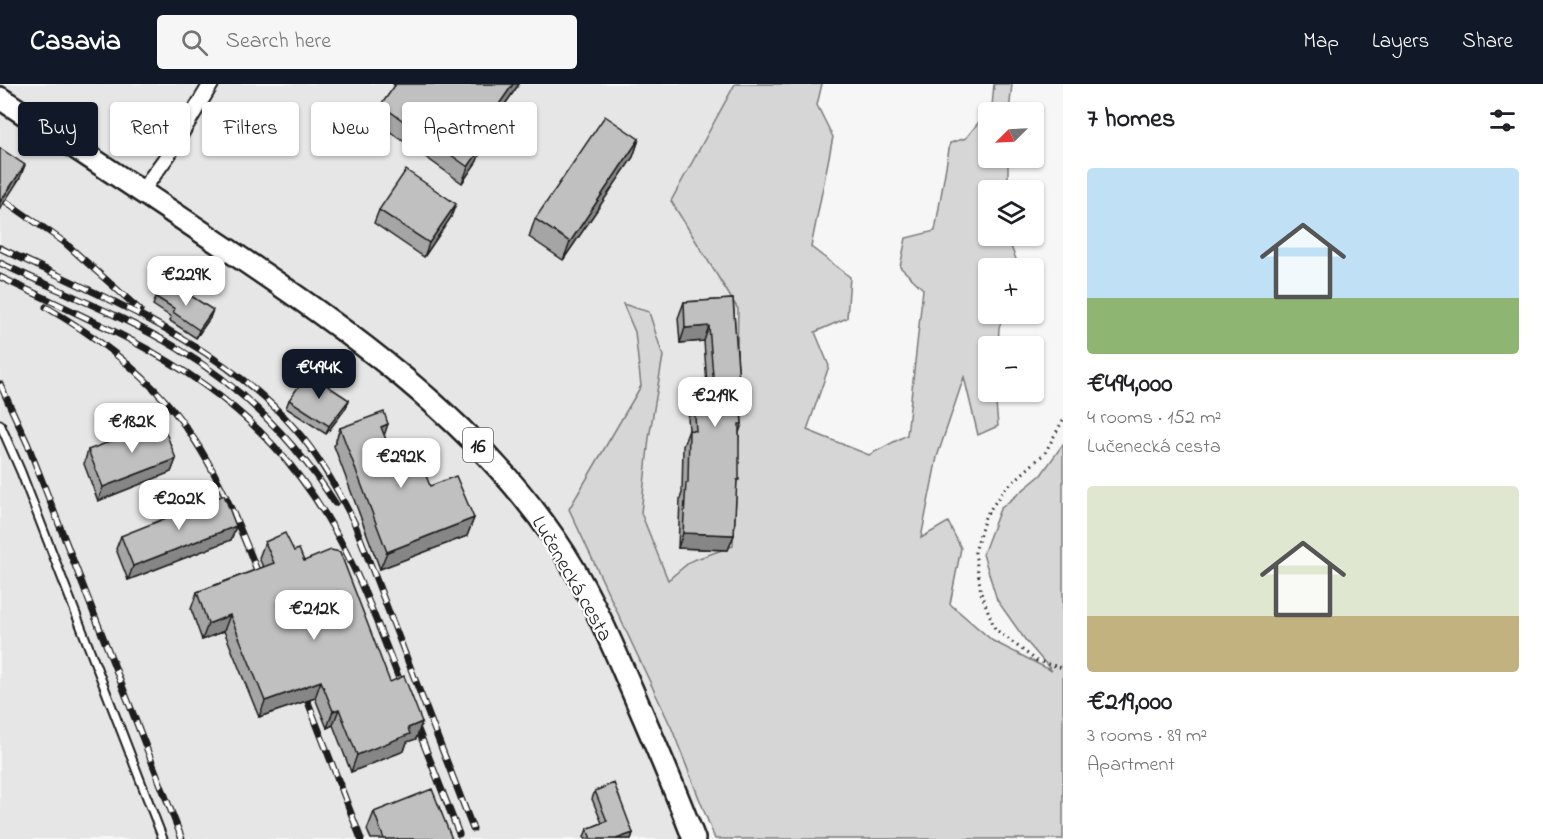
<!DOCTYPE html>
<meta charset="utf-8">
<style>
:root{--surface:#fff;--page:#f6f6f6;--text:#202124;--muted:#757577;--accent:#111827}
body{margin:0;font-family:"Indie Flower",sans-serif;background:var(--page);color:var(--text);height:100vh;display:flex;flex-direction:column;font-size:22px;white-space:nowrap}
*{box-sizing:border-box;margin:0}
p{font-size:20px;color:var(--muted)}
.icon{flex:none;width:33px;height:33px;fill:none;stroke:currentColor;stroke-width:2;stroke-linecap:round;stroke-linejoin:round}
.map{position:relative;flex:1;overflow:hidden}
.panel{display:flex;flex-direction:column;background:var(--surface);width:480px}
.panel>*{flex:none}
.hud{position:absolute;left:18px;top:18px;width:570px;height:54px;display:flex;gap:12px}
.needle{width:39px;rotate:246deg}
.controls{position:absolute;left:978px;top:18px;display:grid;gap:12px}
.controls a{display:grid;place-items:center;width:66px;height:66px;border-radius:6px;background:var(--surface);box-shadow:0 2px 4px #0004;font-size:30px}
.price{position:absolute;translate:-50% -51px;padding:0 14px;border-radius:12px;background:#fff;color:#222;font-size:20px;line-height:39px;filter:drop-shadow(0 2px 3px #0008)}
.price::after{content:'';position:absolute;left:50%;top:36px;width:18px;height:14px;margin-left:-9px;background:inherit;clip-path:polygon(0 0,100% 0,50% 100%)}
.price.active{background:var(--accent);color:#fff}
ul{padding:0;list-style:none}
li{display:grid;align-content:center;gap:12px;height:318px;padding:0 24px}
li span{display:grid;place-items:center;height:186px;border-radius:6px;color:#555}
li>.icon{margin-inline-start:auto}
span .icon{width:108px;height:108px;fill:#fffc;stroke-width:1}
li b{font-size:26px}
h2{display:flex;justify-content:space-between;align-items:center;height:72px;padding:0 24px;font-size:26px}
.chip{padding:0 21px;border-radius:6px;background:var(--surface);box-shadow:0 2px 4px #0004;font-size:21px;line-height:54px}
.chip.active{background:var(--accent);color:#fff}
header{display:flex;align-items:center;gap:36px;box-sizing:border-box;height:84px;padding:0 30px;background:var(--accent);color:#fff}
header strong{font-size:28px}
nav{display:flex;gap:33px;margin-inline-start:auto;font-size:21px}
.search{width:420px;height:54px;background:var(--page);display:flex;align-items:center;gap:15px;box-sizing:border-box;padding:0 21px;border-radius:6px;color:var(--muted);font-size:22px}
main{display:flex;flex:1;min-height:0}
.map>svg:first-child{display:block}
</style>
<header>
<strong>Casavia</strong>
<div class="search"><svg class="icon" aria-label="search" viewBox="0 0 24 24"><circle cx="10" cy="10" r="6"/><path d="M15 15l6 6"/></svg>Search here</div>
<nav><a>Map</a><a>Layers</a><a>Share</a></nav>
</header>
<main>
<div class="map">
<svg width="1063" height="755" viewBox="0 0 1063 755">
<rect width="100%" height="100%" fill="#f6f6f6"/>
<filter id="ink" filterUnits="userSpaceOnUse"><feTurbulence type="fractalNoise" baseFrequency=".0167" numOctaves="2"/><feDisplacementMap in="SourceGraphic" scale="12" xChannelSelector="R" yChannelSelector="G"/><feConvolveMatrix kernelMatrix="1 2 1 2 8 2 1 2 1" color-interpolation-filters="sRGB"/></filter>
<g filter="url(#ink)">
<!-- built -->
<path fill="#e6e6e6" d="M 0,0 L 735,0 L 671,117 L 738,225 L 744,472 L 690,755 L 0,755 Z"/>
<!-- green -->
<path fill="#d6d6d6" stroke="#797979" stroke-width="1.5" d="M 735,0 L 822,0 L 817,21 L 833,53 L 811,163 L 850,193 L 847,234 L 815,248 L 829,282 L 807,346 L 869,371 L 907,351 L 923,205 L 900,183 L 906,154 L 935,147 L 950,59 L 966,54 L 992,22 L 994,0 L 1012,0 L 1009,28 L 988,28 L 988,74 L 1008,74 L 1008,106 L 988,106 L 988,152 L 1007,152 L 1019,183 L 988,184 L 988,230 L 1004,230 L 999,244 L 998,262 L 988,262 L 988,308 L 995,308 L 998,342 L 978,351 L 964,293 L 937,373 L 921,454 L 948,438 L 961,464 L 950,520 L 993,557 L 1052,587 L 1026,557 L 997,516 L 983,470 L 1000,425 L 1041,391 L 1063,360 L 1063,755 L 715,755 L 672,645 L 569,425 L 641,302 L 635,248 L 623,220 L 649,228 L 663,272 L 649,354 L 641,429 L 668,496 L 691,477 L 733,462 L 738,225 L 671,117 Z"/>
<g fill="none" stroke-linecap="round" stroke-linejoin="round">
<defs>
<path id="service" d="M 0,340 L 21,388 L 163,755"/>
<path id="minor" d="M 142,107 L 168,71 L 211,0"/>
<path id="primary" d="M 0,14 C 76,64 152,114 227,165 C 349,247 471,333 555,455 C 584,497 605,544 625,590 C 649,645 673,700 694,755"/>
</defs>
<!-- service casing -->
<use href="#service" stroke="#1c1c1c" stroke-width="11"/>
<!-- minor casing -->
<use href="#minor" stroke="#1c1c1c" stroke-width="18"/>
<!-- primary casing -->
<use href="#primary" stroke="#1c1c1c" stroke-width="26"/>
<!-- path -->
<path stroke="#1c1c1c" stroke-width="3" stroke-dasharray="1.5 4.5" stroke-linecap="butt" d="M 1063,336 L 1045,369 L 1003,407 L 985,433 L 975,468 L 981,509 L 995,545 L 1037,577 L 1063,584"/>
<!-- service -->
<use href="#service" stroke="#fff" stroke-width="7"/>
<!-- minor -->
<use href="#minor" stroke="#fff" stroke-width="14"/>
<!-- primary -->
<use href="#primary" stroke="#fff" stroke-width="21"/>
<defs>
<path id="rail" d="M 5,117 L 64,158 L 140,226
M 0,164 C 102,213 220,258 296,346 C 320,373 338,406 354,438 L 473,745
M 0,179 C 58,207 122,231 177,264 C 242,303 294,356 335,419
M 0,193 C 141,260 254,303 335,447 C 364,499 383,555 405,610
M 46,223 C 89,248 134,281 167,319 C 212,371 237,436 262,499
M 0,300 L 28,361 L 182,755
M 301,600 L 361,755
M 412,630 L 459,750"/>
</defs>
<!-- rail casing -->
<use href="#rail" stroke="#1c1c1c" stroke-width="7"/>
<!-- rail -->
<use href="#rail" stroke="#fff" stroke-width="4.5" stroke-dasharray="14" stroke-linecap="butt"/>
</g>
<!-- wall -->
<path fill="#a5a5a5" stroke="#1c1c1c" stroke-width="1.5" d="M 393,0 L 519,0 L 479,58 L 477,77 L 462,99 L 375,37 L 381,21 L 395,2 Z
M 639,55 L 633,73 L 563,176 L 529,153 L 535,135 Z
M 379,126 L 451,133 L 424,173 L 374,139 Z
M 156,213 L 210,234 L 196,254 L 170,237 L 171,233 L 153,221 Z
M 733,215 L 742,340 L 739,349 L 734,451 L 728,466 L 678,464 L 680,415 L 682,409 L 683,362 L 689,346 L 688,333 L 694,318 L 708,317 L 704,257 L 680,259 L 678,234 L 684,218 Z
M 289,316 L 349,316 L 346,324 L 326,350 L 286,324 Z
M 340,344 L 384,351 L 398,387 L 430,402 L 474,434 L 467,452 L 380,485 L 334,362 Z
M 88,366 L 176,375 L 171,388 L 98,417 L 84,380 Z
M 236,442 L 231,456 L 128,496 L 116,465 L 121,452 Z
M 265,458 L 294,467 L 304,477 L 390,598 L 422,638 L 416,655 L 407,658 L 404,667 L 351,688 L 333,641 L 327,644 L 315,614 L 259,633 L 224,547 L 202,556 L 191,525 L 197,508 L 263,483 L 259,474 Z
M 595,707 L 633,749 L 631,755 L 585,755 L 584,753 L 587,745 L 602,739 L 592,715 Z
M 374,728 L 452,755 L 371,755 L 367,746 Z"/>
<!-- shaded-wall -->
<path fill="#868686" stroke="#1c1c1c" stroke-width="1.5" d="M 513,0 L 519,0 L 469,72 L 475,55 Z
M 639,55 L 633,73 L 563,176 L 570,158 Z
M 483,61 L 477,77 L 462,99 L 468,83 Z
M 25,81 L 20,94 L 0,125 L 0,118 Z
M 456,120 L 451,133 L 424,173 L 429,159 Z
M 213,226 L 210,234 L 196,254 L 199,246 Z
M 709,242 L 704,257 L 680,259 L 685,244 Z
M 349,316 L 346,324 L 326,350 L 329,342 Z
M 388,340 L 382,358 L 381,343 Z
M 176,375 L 171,388 L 98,417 L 103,403 Z
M 474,434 L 467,452 L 380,485 L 387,468 Z
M 236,442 L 231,456 L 128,496 L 133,482 Z
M 683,449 L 734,451 L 728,466 L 678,464 Z
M 230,531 L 224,547 L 202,556 L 208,540 Z
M 321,597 L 315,614 L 259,633 L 265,617 Z
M 339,625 L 333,641 L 327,644 L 333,627 Z
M 422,638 L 416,655 L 407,658 L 404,667 L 351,688 L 357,671 L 408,644 Z
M 633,749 L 631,755 L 616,755 Z"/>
<!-- building -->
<path fill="#c0c0c0" stroke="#1c1c1c" stroke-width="1.5" d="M 396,0 L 513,0 L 475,55 L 483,61 L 468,83 L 381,21 Z
M 605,32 L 639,55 L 570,158 L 535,135 Z
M 0,64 L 25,81 L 0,118 Z
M 406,86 L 456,120 L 429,159 L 379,126 Z
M 168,201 L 184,211 L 185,208 L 213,226 L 199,246 L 173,228 L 175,225 L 156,213 Z
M 733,215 L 742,340 L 739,340 L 739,396 L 737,396 L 734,451 L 683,449 L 686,399 L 688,399 L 689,346 L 696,347 L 694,318 L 715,316 L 709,242 L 685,244 L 684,218 Z
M 308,289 L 349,316 L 329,342 L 289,316 Z
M 384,328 L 388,340 L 381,343 L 398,387 L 421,378 L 430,402 L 456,392 L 474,434 L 387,468 L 340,344 Z
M 162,338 L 176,375 L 103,403 L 88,366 Z
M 224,411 L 236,442 L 133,482 L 121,452 Z
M 285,449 L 294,467 L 299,465 L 304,477 L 331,466 L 340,468 L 390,598 L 404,592 L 422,638 L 408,644 L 410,650 L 357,671 L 339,625 L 333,627 L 321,597 L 265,617 L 230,531 L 208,540 L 197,508 L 274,479 L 265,458 Z
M 614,699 L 633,749 L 616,755 L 591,755 L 587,745 L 607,737 L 595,707 Z
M 432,705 L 452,755 L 384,755 L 374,728 Z"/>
</g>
<g text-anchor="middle" stroke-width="4.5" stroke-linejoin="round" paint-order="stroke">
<!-- shield labels -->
<rect fill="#fff" stroke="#606060" stroke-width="1.5" x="463" y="344" width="30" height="34" rx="4.5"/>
<g font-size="20" font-weight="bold" fill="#1c1c1c">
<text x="478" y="368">16</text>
</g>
<!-- street labels -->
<g font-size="21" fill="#1c1c1c" stroke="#fff">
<text transform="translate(573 494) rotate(60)" y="7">Lučenecká cesta</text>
</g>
</g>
</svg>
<div class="controls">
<a><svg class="needle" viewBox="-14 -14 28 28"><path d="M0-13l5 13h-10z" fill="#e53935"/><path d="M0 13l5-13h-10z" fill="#757577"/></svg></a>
<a><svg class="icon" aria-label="layers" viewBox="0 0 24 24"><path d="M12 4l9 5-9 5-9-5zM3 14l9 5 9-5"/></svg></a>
<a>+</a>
<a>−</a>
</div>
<b class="price" style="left:186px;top:223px">€229K</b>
<b class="price active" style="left:319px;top:316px">€494K</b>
<b class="price" style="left:715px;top:344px">€219K</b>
<b class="price" style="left:132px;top:370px">€182K</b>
<b class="price" style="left:401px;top:405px">€292K</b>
<b class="price" style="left:179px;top:447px">€202K</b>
<b class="price" style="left:314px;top:557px">€212K</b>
<div class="hud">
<a class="chip active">Buy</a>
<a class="chip">Rent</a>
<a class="chip">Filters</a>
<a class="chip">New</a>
<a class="chip">Apartment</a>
</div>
</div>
<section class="panel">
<h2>7 homes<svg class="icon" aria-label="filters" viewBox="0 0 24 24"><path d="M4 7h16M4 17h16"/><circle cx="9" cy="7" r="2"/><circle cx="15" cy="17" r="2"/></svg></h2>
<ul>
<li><span style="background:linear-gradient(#bfe0f5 70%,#8fb573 0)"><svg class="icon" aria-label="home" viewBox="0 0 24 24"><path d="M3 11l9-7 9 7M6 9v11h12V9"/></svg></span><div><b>€494,000</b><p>4 rooms · 152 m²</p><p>Lučenecká cesta</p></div></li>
<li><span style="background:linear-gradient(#dfe7d0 70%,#c2b280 0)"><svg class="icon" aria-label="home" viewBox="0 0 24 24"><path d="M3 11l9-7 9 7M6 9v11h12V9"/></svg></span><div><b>€219,000</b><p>3 rooms · 89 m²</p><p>Apartment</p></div></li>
</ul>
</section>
</main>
